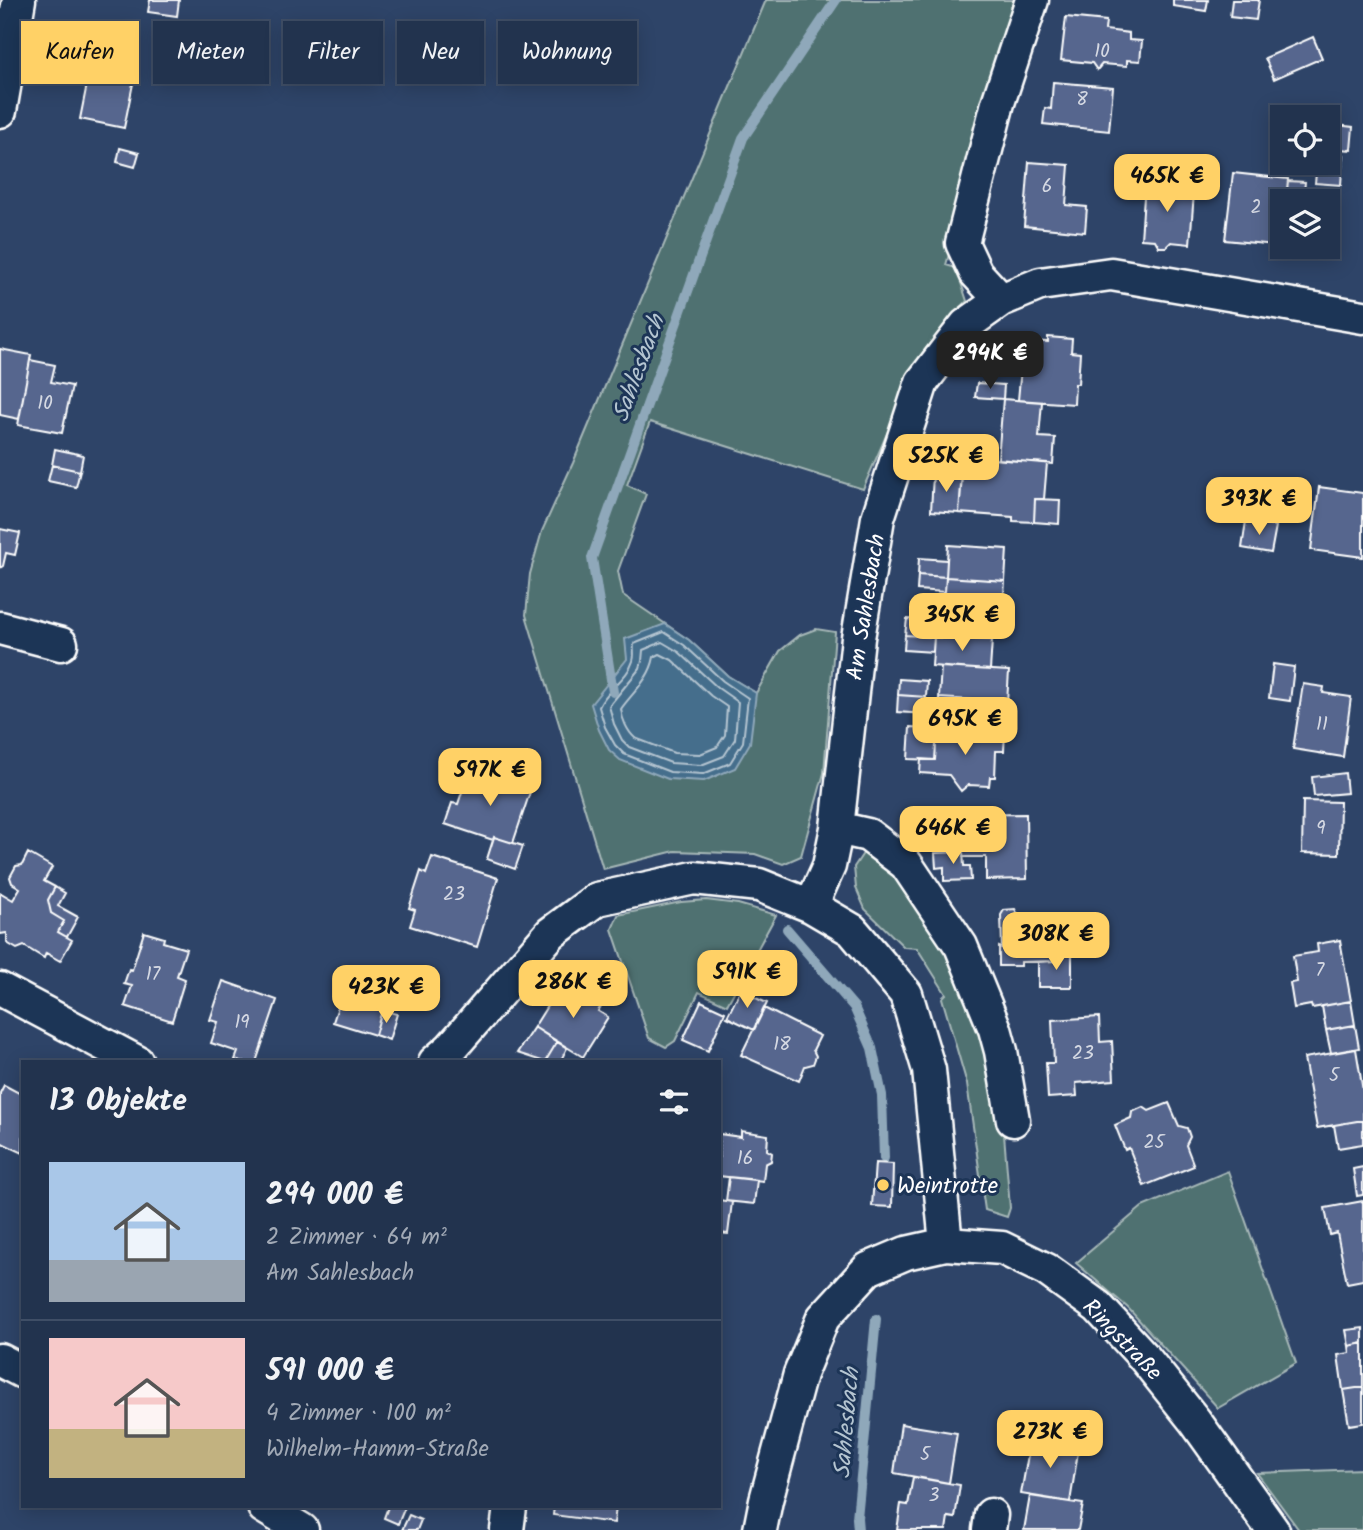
<!DOCTYPE html>
<html lang="de">
<meta charset="utf-8">
<style>
:root{--surface:#22334e;--page:#2a3b55;--text:#f1f3f6;--muted:#a2aab6;--line:#3f4e66;--accent:#ffd166}
body{margin:0;font-family:Kalam,sans-serif;background:var(--page);color:var(--text);height:100vh;display:flex;flex-direction:column;font-size:26px;white-space:nowrap}
*{box-sizing:border-box;margin:0}
p{font-size:23px;color:var(--muted)}
.icon{flex:none;width:38px;height:38px;fill:none;stroke:currentColor;stroke-width:2;stroke-linecap:round;stroke-linejoin:round}
.map{position:relative;flex:1;overflow:hidden}
.drawer{position:absolute;left:21px;top:1060px;width:700px;height:448px;display:flex;flex-direction:column;background:var(--surface);border-radius:0px;box-shadow:0 4px 18px #0003,0 0 0 2px var(--line)}
.drawer>*{flex:none}
.banner{position:absolute;left:21px;top:21px;width:700px;height:63px;display:flex;gap:14px}
.tools{position:absolute;left:1270px;top:105px;display:grid;gap:14px}
.tools a{display:grid;place-items:center;width:70px;height:70px;border-radius:0px;background:var(--surface);box-shadow:0 4px 18px #0003,0 0 0 2px var(--line);font-size:35px}
.price{position:absolute;translate:-50% -60px;padding:0 16px;border-radius:14px;background:var(--accent);color:#111;font-size:23px;line-height:46px;filter:drop-shadow(0 2px 4px #0008)}
.price::after{content:'';position:absolute;left:50%;top:42px;width:21px;height:16px;margin-left:-10px;background:inherit;clip-path:polygon(0 0,100% 0,50% 100%)}
.price.on{background:#222;color:#fff}
ul{padding:0;list-style:none}
li{display:flex;align-items:center;gap:21px;height:175px;padding:0 28px}
li+li{border-top:2px solid var(--line)}
li span{display:grid;place-items:center;flex:none;width:196px;height:140px;border-radius:0px;color:#555}
li>.icon{margin-inline-start:auto}
span .icon{width:84px;height:84px;fill:#fffc;stroke-width:1}
li b{font-size:30px}
h2{display:flex;justify-content:space-between;align-items:center;height:84px;padding:0 28px;font-size:30px}
.chip{padding:0 24px;border-radius:0px;background:var(--surface);box-shadow:0 4px 18px #0003,0 0 0 2px var(--line);font-size:24px;line-height:63px}
.chip.on{background:var(--accent);color:#111}
.map>svg:first-child{display:block}
</style>
<div class="map">
<svg width="1363" height="1530" viewBox="0 0 1363 1530">
<rect width="100%" height="100%" fill="#2e4468"/>
<filter id="ink" filterUnits="userSpaceOnUse"><feTurbulence type="fractalNoise" baseFrequency=".0143" numOctaves="2"/><feDisplacementMap in="SourceGraphic" scale="14" xChannelSelector="R" yChannelSelector="G"/><feConvolveMatrix kernelMatrix="1 2 1 2 8 2 1 2 1" color-interpolation-filters="sRGB"/></filter>
<g filter="url(#ink)">
<!-- green -->
<path fill="#4f7171" stroke="#a7b8b8" stroke-width="2" d="M 766,0 L 1020,0 L 946,265 L 956,268 L 967,301 L 947,322 L 921,355 L 863,489 L 650,422 L 627,485 L 646,494 L 618,571 L 623,595 L 689,640 L 728,676 L 756,693 L 780,651 L 800,635 L 816,629 L 835,632 L 824,773 L 801,856 L 783,864 L 755,854 L 675,851 L 603,869 L 526,615 L 530,574 L 542,531 L 573,463 Z
M 864,852 L 872,853 L 894,868 L 980,1006 L 1003,1122 L 1010,1208 L 1007,1217 L 985,1210 L 967,1084 L 942,998 L 946,994 L 917,948 L 904,947 L 865,909 L 856,888 L 854,867 Z
M 706,900 L 738,904 L 776,915 L 727,1005 L 699,992 L 675,1041 L 666,1047 L 649,1038 L 612,929 L 618,915 L 681,902 Z
M 1228,1171 L 1296,1363 L 1218,1408 L 1128,1308 L 1076,1263 L 1142,1207 Z
M 1363,1469 L 1363,1530 L 1299,1530 L 1257,1473 Z"/>
<!-- water -->
<path fill="#456e8c" stroke="#8fa8ba" stroke-width="2" d="M 665,624 L 689,640 L 728,676 L 756,693 L 750,743 L 735,768 L 704,781 L 668,779 L 620,760 L 609,750 L 599,730 L 591,704 L 627,659 L 625,639 Z"/>
<g fill="none" stroke-linecap="round" stroke-linejoin="round">
<!-- shore -->
<path stroke="#b5c5d1" stroke-width="2" d="M 664,632 L 684,645 L 723,681 L 748,698 L 743,742 L 730,763 L 703,774 L 670,772 L 624,754 L 615,745 L 605,727 L 599,707 C 606,690 628,678 633,661 C 635,656 633,649 634,644 Z
M 662,642 L 679,652 L 718,688 L 738,702 L 735,739 L 724,756 L 701,765 L 671,763 L 629,747 L 622,740 L 614,724 L 609,706 L 640,668 L 642,661 L 643,650 Z
M 660,654 L 672,660 L 711,696 L 727,707 L 725,735 L 717,747 L 700,754 L 674,753 L 635,738 C 627,731 622,719 621,709 C 633,692 650,679 654,657 Z"/>
<!-- stream -->
<path stroke="#8fa8ba" stroke-width="10" d="M 613,692 L 592,558 L 743,138 L 836,0
M 787,929 L 854,1007 L 872,1048 L 882,1095 L 884,1158
M 858,1530 L 857,1518 L 876,1319"/>
</g>
<!-- building -->
<path fill="#56668e" stroke="#fff" stroke-width="2" d="M 150,0 L 179,0 L 177,16 L 148,12 Z
M 1173,0 L 1208,0 L 1206,11 L 1173,6 Z
M 1232,0 L 1259,0 L 1256,20 L 1230,17 Z
M 1066,17 L 1106,21 L 1105,30 L 1129,33 L 1129,40 L 1142,41 L 1140,61 L 1127,60 L 1127,66 L 1102,64 L 1097,70 L 1092,63 L 1061,60 Z
M 1313,37 L 1322,58 L 1274,79 L 1265,58 Z
M 94,49 L 138,59 L 124,128 L 80,119 Z
M 1053,82 L 1113,87 L 1109,131 L 1043,124 L 1045,108 L 1051,109 Z
M 1328,124 L 1353,127 L 1351,150 L 1328,148 Z
M 120,148 L 139,153 L 135,167 L 117,162 Z
M 1328,154 L 1343,155 L 1341,185 L 1315,183 L 1317,163 L 1328,163 Z
M 1029,162 L 1069,165 L 1066,205 L 1087,207 L 1085,232 L 1024,226 Z
M 1233,173 L 1288,179 L 1286,201 L 1283,201 L 1283,210 L 1279,210 L 1275,245 L 1225,240 Z
M 1167,179 L 1176,180 L 1181,185 L 1180,192 L 1194,193 L 1190,244 L 1171,242 L 1166,247 L 1159,247 L 1155,240 L 1141,239 L 1145,183 L 1163,185 Z
M 1288,181 L 1305,182 L 1303,201 L 1286,201 Z
M 1048,337 L 1072,339 L 1071,352 L 1080,353 L 1078,384 L 1075,384 L 1074,404 L 1018,400 L 1021,368 L 1026,368 L 1027,341 L 1048,342 Z
M 0,349 L 31,355 L 19,419 L 0,415 Z
M 30,360 L 55,365 L 51,382 L 72,386 L 62,433 L 18,425 Z
M 977,383 L 1004,385 L 1003,399 L 975,397 Z
M 1003,399 L 1042,402 L 1039,437 L 1055,438 L 1053,464 L 998,459 Z
M 948,439 L 980,441 L 979,458 L 947,456 Z
M 55,449 L 83,455 L 80,471 L 52,465 Z
M 963,457 L 1047,463 L 1044,499 L 1035,499 L 1034,522 L 1013,521 L 1013,517 L 959,513 Z
M 52,465 L 80,471 L 76,487 L 48,481 Z
M 933,475 L 962,477 L 959,513 L 931,511 Z
M 1319,487 L 1363,493 L 1363,557 L 1311,550 Z
M 1035,499 L 1060,500 L 1059,524 L 1034,522 Z
M 1248,507 L 1278,512 L 1276,526 L 1246,521 Z
M 1246,521 L 1276,526 L 1271,553 L 1242,548 Z
M 0,529 L 20,533 L 15,555 L 6,553 L 3,566 L 0,568 Z
M 948,545 L 1007,549 L 1005,581 L 946,577 Z
M 919,558 L 947,560 L 946,577 L 918,575 Z
M 918,575 L 946,577 L 945,592 L 917,590 Z
M 946,577 L 1005,581 L 1003,610 L 944,606 Z
M 936,606 L 994,609 L 992,640 L 934,637 Z
M 907,619 L 935,621 L 934,637 L 905,635 Z
M 905,635 L 934,637 L 933,652 L 904,650 Z
M 934,637 L 992,640 L 990,670 L 932,666 Z
M 1273,664 L 1294,667 L 1290,701 L 1269,698 Z
M 941,667 L 1009,671 L 1007,702 L 939,698 Z
M 899,679 L 927,681 L 926,697 L 898,695 Z
M 1303,684 L 1324,687 L 1323,693 L 1351,697 L 1343,757 L 1293,749 Z
M 898,695 L 926,697 L 925,714 L 897,712 Z
M 939,698 L 1007,702 L 1005,733 L 937,729 Z
M 910,727 L 937,729 L 935,760 L 908,759 Z
M 937,729 L 1005,733 L 1004,751 L 996,751 L 995,777 L 990,777 L 989,786 L 968,785 L 961,791 L 949,775 L 920,773 L 921,759 L 935,760 Z
M 484,766 L 491,768 L 487,778 L 505,784 L 507,778 L 532,786 L 513,843 L 494,837 L 493,840 L 445,824 L 452,803 L 458,804 L 467,777 L 479,781 Z
M 1345,773 L 1347,793 L 1314,796 L 1312,777 Z
M 1303,801 L 1340,802 L 1339,854 L 1302,853 Z
M 1026,814 L 1027,879 L 986,880 L 986,857 L 963,857 L 962,815 Z
M 494,837 L 523,846 L 515,869 L 487,859 Z
M 963,852 L 964,866 L 970,866 L 971,880 L 944,881 L 944,867 L 936,868 L 935,853 Z
M 28,853 L 52,867 L 44,881 L 55,887 L 48,900 L 51,913 L 64,921 L 58,932 L 72,940 L 60,961 L 46,953 L 44,958 L 24,946 L 17,949 L 7,943 L 7,933 L 0,934 L 0,896 L 1,893 L 13,900 L 20,888 L 12,883 L 10,877 L 16,866 L 22,865 Z
M 432,857 L 498,878 L 477,947 L 410,926 L 415,910 L 409,908 L 421,871 L 426,874 Z
M 55,887 L 65,893 L 58,906 L 78,917 L 67,937 L 58,932 L 64,921 L 51,913 L 48,900 Z
M 1015,909 L 1018,915 L 1046,915 L 1046,927 L 1050,934 L 1054,933 L 1054,961 L 1021,962 L 1021,966 L 999,966 L 999,947 L 1002,948 L 1001,915 L 1004,910 Z
M 144,932 L 164,938 L 163,942 L 186,949 L 177,976 L 185,979 L 172,1021 L 125,1006 L 132,986 L 124,984 L 129,969 L 132,970 Z
M 1340,940 L 1351,1001 L 1312,1008 L 1311,1005 L 1294,1008 L 1290,983 L 1297,982 L 1293,956 L 1318,952 L 1317,944 Z
M 1054,953 L 1072,953 L 1072,987 L 1038,987 L 1038,962 L 1054,961 Z
M 349,973 L 375,981 L 378,974 L 397,980 L 387,1011 L 382,1010 L 375,1035 L 333,1022 Z
M 223,981 L 277,1000 L 256,1062 L 241,1062 L 235,1060 L 238,1052 L 211,1043 L 218,1022 L 210,1020 Z
M 570,983 L 603,1003 L 598,1011 L 608,1017 L 583,1057 L 534,1027 L 554,995 L 560,999 Z
M 740,991 L 767,1003 L 754,1030 L 727,1017 Z
M 701,1001 L 725,1012 L 708,1051 L 683,1040 Z
M 1351,1001 L 1355,1025 L 1326,1030 L 1322,1006 Z
M 764,1008 L 820,1036 L 813,1050 L 816,1056 L 813,1064 L 805,1066 L 799,1081 L 741,1055 Z
M 382,1010 L 397,1014 L 389,1040 L 375,1035 Z
M 1099,1017 L 1100,1042 L 1112,1041 L 1114,1080 L 1076,1083 L 1077,1096 L 1048,1098 L 1046,1063 L 1054,1063 L 1052,1020 Z
M 1355,1025 L 1359,1048 L 1331,1053 L 1326,1030 Z
M 534,1027 L 557,1042 L 545,1062 L 517,1053 Z
M 557,1042 L 567,1048 L 560,1062 L 545,1062 Z
M 1356,1049 L 1363,1091 L 1363,1120 L 1317,1128 L 1304,1058 Z
M 4,1085 L 23,1095 L 23,1153 L 0,1142 L 0,1093 Z
M 1169,1103 L 1179,1126 L 1187,1128 L 1190,1137 L 1186,1145 L 1194,1166 L 1144,1186 L 1129,1148 L 1125,1150 L 1115,1125 L 1131,1118 L 1132,1112 L 1143,1107 L 1149,1111 Z
M 1363,1120 L 1363,1144 L 1338,1148 L 1334,1125 Z
M 741,1131 L 768,1135 L 767,1150 L 772,1153 L 771,1161 L 765,1164 L 763,1181 L 719,1176 L 719,1134 L 741,1137 Z
M 875,1163 L 893,1164 L 892,1207 L 872,1206 Z
M 1363,1167 L 1363,1195 L 1357,1196 L 1353,1169 Z
M 729,1177 L 757,1180 L 754,1204 L 726,1201 Z
M 719,1200 L 732,1202 L 728,1234 L 719,1233 Z
M 1363,1201 L 1363,1280 L 1347,1283 L 1337,1233 L 1330,1235 L 1325,1208 Z
M 1363,1328 L 1363,1343 L 1349,1346 L 1346,1330 Z
M 1363,1343 L 1363,1387 L 1343,1390 L 1338,1355 L 1350,1353 L 1349,1346 Z
M 1363,1387 L 1363,1423 L 1349,1425 L 1343,1390 Z
M 901,1424 L 957,1433 L 949,1483 L 894,1473 Z
M 1031,1438 L 1079,1446 L 1070,1502 L 1021,1494 Z
M 913,1477 L 960,1485 L 955,1518 L 948,1517 L 946,1530 L 897,1530 L 901,1504 L 908,1505 Z
M 1030,1496 L 1083,1504 L 1078,1530 L 1024,1530 Z
M 388,1507 L 405,1507 L 398,1524 L 384,1518 Z
M 554,1507 L 616,1507 L 614,1523 L 553,1515 Z
M 409,1515 L 421,1520 L 417,1530 L 402,1530 Z"/>
<g fill="none" stroke-linecap="round" stroke-linejoin="round">
<defs>
<path id="minor" d="M 0,111 L 19,0
M 1001,300 L 976,273 L 962,243 L 998,103 L 1032,0
M 0,628 L 61,644
M 837,828 L 868,835 L 906,864 L 961,946 L 995,1029 L 1001,1051 L 1013,1120
M 811,906 L 829,866 L 837,828 L 858,638 L 878,518 L 922,382 L 966,325 L 1001,300 L 1040,284 L 1111,274 L 1363,317
M 0,989 L 137,1062
M 435,1062 L 451,1048 L 551,933 L 597,899 L 694,878 L 759,885 L 811,906 L 852,930 L 906,994 L 929,1070 L 946,1244
M 0,1360 L 23,1372
M 264,1507 L 302,1530
M 507,1530 L 510,1507
M 760,1530 L 766,1500 L 800,1374 L 823,1318 L 868,1269 L 906,1253 L 946,1244 L 1002,1248 L 1047,1270 L 1098,1307 L 1143,1356 L 1195,1421 L 1273,1530
M 989,1530 L 991,1515"/>
</defs>
<!-- minor casing -->
<use href="#minor" stroke="#fff" stroke-width="37"/>
<!-- minor -->
<use href="#minor" stroke="#1d3557" stroke-width="32"/>
</g>
</g>
<!-- markers -->
<circle fill="#ffd166" stroke="#1d3557" stroke-width="2.5" cx="883" cy="1185" r="7"/>
<g text-anchor="middle" stroke-width="6" stroke-linejoin="round" paint-order="stroke">
<!-- number labels -->
<g font-size="19" fill="#d5d9e3">
<text x="1102" y="57">10</text>
<text x="1082" y="105">8</text>
<text x="1047" y="192">6</text>
<text x="1256" y="213">2</text>
<text x="45" y="409">10</text>
<text x="1322" y="730">11</text>
<text x="1321" y="834">9</text>
<text x="454" y="900">23</text>
<text x="1320" y="976">7</text>
<text x="153" y="980">17</text>
<text x="242" y="1028">19</text>
<text x="782" y="1050">18</text>
<text x="1083" y="1059">23</text>
<text x="1334" y="1081">5</text>
<text x="1154" y="1148">25</text>
<text x="745" y="1164">16</text>
<text x="925" y="1460">5</text>
<text x="934" y="1501">3</text>
</g>
<!-- street labels -->
<g font-size="23" fill="#fff" stroke="#1d3557">
<text transform="translate(865 607) rotate(-81)" y="8">Am Sahlesbach</text>
<text transform="translate(1123 1339) rotate(46)" y="8">Ringstraße</text>
</g>
<!-- poi labels -->
<g font-size="23" fill="#fff" stroke="#1d3557" text-anchor="start">
<text x="897" y="1193">Weintrotte</text>
</g>
<!-- water labels -->
<g font-size="24" font-style="italic" fill="#b5c5d1" stroke="#1d3557">
<text transform="translate(638 368) rotate(-70)" y="8">Sahlesbach</text>
<text transform="translate(846 1423) rotate(-85)" y="8">Sahlesbach</text>
</g>
</g>
</svg>
<div class="tools">
<a><svg class="icon" aria-label="locate" viewBox="0 0 24 24"><circle cx="12" cy="12" r="6"/><path d="M12 2v4M12 18v4M2 12h4M18 12h4"/></svg></a>
<a><svg class="icon" aria-label="layers" viewBox="0 0 24 24"><path d="M12 4l9 5-9 5-9-5zM3 14l9 5 9-5"/></svg></a>
</div>
<b class="price" style="left:1167px;top:214px">465K €</b>
<b class="price on" style="left:990px;top:391px">294K €</b>
<b class="price" style="left:946px;top:494px">525K €</b>
<b class="price" style="left:1259px;top:537px">393K €</b>
<b class="price" style="left:962px;top:653px">345K €</b>
<b class="price" style="left:965px;top:757px">695K €</b>
<b class="price" style="left:490px;top:808px">597K €</b>
<b class="price" style="left:953px;top:866px">646K €</b>
<b class="price" style="left:1056px;top:972px">308K €</b>
<b class="price" style="left:747px;top:1010px">591K €</b>
<b class="price" style="left:573px;top:1020px">286K €</b>
<b class="price" style="left:386px;top:1025px">423K €</b>
<b class="price" style="left:1050px;top:1470px">273K €</b>
<div class="banner">
<a class="chip on">Kaufen</a>
<a class="chip">Mieten</a>
<a class="chip">Filter</a>
<a class="chip">Neu</a>
<a class="chip">Wohnung</a>
</div>
<section class="drawer">
<h2>13 Objekte<svg class="icon" aria-label="filters" viewBox="0 0 24 24"><path d="M4 7h16M4 17h16"/><circle cx="9" cy="7" r="2"/><circle cx="15" cy="17" r="2"/></svg></h2>
<ul>
<li><span style="background:linear-gradient(#a9c7e8 70%,#9aa5b1 0)"><svg class="icon" aria-label="home" viewBox="0 0 24 24"><path d="M3 11l9-7 9 7M6 9v11h12V9"/></svg></span><div><b>294 000 €</b><p>2 Zimmer · 64 m²</p><p>Am Sahlesbach</p></div></li>
<li><span style="background:linear-gradient(#f6c9c9 65%,#c2b280 0)"><svg class="icon" aria-label="home" viewBox="0 0 24 24"><path d="M3 11l9-7 9 7M6 9v11h12V9"/></svg></span><div><b>591 000 €</b><p>4 Zimmer · 100 m²</p><p>Wilhelm-Hamm-Straße</p></div></li>
</ul>
</section>
</div>
